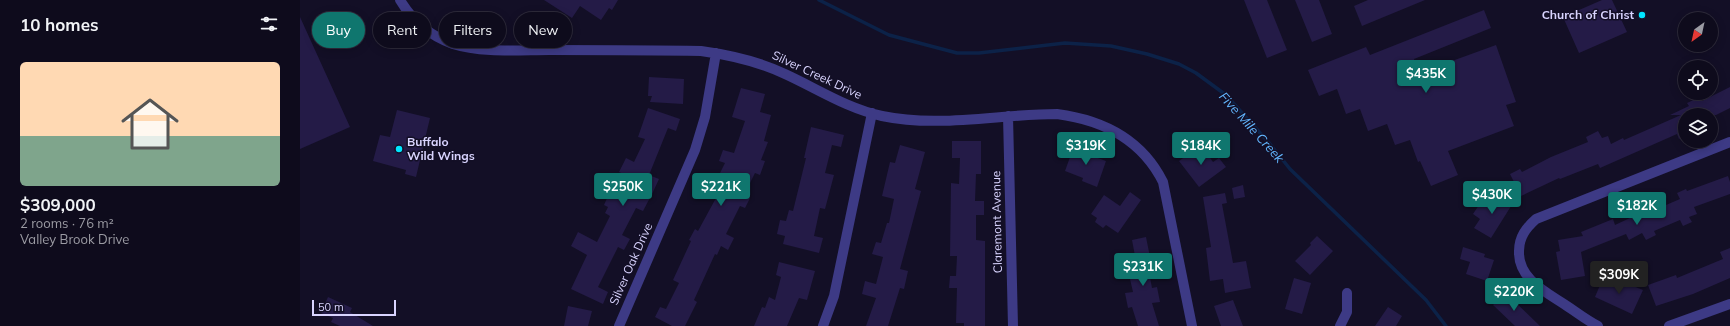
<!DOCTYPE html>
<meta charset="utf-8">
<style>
:root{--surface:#0e0b1c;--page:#171425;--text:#f1f3f6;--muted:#9b9ba3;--line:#2e2b3b;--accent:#0f766e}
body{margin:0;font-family:Mulish,sans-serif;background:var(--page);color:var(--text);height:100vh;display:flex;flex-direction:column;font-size:15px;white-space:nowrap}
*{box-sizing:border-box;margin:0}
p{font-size:13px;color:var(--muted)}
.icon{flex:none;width:22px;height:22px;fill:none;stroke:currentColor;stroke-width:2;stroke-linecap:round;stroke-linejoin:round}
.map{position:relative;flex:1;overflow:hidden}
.side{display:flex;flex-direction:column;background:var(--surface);width:300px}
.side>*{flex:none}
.hud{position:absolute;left:12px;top:12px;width:380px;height:36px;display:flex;gap:8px}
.needle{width:26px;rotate:213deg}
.buttons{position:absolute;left:1378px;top:12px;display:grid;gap:8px}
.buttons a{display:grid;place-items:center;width:40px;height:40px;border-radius:50%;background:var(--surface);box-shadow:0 2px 10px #0003,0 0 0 1px var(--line);font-size:20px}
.scale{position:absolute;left:12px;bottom:10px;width:84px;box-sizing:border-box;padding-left:4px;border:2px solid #d9d4ff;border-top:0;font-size:11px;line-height:14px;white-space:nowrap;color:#d9d4ff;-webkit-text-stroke:3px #130f26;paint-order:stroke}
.price{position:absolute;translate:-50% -34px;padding:0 9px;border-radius:4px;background:var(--accent);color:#fff;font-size:13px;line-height:26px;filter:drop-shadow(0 1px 2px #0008)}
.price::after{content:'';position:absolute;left:50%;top:24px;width:12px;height:9px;margin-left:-6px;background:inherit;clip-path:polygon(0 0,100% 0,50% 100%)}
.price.on{background:#222;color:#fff}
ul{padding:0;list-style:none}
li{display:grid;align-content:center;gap:8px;height:212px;padding:0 20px}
li span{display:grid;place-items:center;height:124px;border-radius:6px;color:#555}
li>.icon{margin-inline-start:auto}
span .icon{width:72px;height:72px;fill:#fffc;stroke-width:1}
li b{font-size:17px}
h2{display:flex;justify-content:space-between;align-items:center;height:48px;padding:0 20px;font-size:17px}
.pill{padding:0 14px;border-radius:18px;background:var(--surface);box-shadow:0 2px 10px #0003,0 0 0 1px var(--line);font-size:14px;line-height:36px}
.pill.on{background:var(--accent);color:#fff}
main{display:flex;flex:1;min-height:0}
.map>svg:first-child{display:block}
</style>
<main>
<section class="side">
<h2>10 homes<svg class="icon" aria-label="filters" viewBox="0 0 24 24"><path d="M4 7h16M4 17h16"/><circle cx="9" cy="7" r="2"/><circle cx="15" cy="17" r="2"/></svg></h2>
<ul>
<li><span style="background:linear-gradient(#ffd9b3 60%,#7fa58c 0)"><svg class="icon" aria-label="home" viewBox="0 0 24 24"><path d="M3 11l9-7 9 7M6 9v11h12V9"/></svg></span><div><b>$309,000</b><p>2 rooms · 76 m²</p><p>Valley Brook Drive</p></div></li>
</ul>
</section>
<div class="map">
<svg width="1430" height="326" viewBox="0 0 1430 326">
<rect width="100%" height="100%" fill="#130f26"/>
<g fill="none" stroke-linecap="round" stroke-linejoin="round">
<!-- stream -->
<path stroke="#0c2248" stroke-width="3.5" d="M 519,0 L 589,35 L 657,53 L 679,53 L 765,43 L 811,46 L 847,54 L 879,64 L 896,73 L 926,95 L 970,144 L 990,169 L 1126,300 L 1146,326"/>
</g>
<!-- building -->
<path fill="#241b47" d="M 244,0 L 318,0 L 312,10 L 309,8 L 301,20 L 280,6 L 272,18 Z
M 944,0 L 967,0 L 987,50 L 967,58 Z
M 995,0 L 1019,0 L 1032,34 L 1012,42 Z
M 1068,0 L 1125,0 L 1062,26 L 1054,6 Z
M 1302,0 L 1312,0 L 1327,32 L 1279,53 L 1263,17 Z
M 1184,10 L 1191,28 L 1114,59 L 1119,73 L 1196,45 L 1216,102 L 1206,105 L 1214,126 L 1148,151 L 1158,175 L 1131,186 L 1120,161 L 1118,162 L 1110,140 L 1095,145 L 1087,124 L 1068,131 L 1060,109 L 1046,114 L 1037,89 L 1019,96 L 1008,70 L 1066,47 L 1070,55 Z
M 0,17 L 50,127 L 0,149 Z
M 349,77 L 384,79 L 383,104 L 350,102 L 352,96 L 348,96 Z
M 1430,87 L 1430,108 L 1416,115 L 1385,115 L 1385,136 L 1379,139 L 1377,134 L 1300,168 L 1298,164 L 1260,179 L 1259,178 L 1221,196 L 1210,174 L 1220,169 L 1222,172 L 1251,157 L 1288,142 L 1286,137 L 1298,131 L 1302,138 L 1308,136 L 1311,144 L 1323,138 L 1324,140 L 1381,115 L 1370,115 L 1389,106 L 1387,103 L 1400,97 L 1402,101 Z
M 441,88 L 465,94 L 460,112 L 471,115 L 464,141 L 468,142 L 461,160 L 465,161 L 460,175 L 455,173 L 444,195 L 450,198 L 445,208 L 440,206 L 426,234 L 434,238 L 428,250 L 421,246 L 417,255 L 415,254 L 394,300 L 397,302 L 385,326 L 372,326 L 355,317 L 360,307 L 366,309 L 379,283 L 373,280 L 391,241 L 389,240 L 395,229 L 398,231 L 422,187 L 415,183 L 425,163 L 419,161 L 423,150 L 434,153 L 445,121 L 432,117 Z
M 348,108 L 380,119 L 376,131 L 368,128 L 349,175 L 359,179 L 353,192 L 343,211 L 336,208 L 322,235 L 330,239 L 324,250 L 318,247 L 298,287 L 308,292 L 303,304 L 271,289 L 287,255 L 271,246 L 278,232 L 297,242 L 310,216 L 305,213 L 308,207 L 304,205 L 308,196 L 312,198 L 323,174 L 319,172 L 326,158 L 334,162 L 345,139 L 338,137 Z
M 97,110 L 130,118 L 116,177 L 105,174 L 106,170 L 73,161 L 80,135 L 90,137 Z
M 511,127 L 544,135 L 541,147 L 532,145 L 525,173 L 534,175 L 525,209 L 520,208 L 514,236 L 523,238 L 519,253 L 483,244 L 485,236 L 477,234 L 480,220 L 486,221 L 489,210 L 493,211 L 506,158 L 504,158 Z
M 652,141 L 681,141 L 681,174 L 676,174 L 675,201 L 684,201 L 684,215 L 676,215 L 676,240 L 685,241 L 685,326 L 664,326 L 664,323 L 656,323 L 657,288 L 649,288 L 650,276 L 656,276 L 657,256 L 650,256 L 651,183 L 659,184 L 660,158 L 652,158 Z
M 600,145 L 625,152 L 615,189 L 621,191 L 600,269 L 608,271 L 604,289 L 600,288 L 588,326 L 566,326 L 576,298 L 562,294 L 565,281 L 576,284 L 583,257 L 572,254 L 576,242 L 581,243 L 587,223 L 589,223 L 594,199 L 582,196 L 590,162 L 595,163 Z
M 901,145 L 913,162 L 919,158 L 926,167 L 899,187 L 879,161 Z
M 774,146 L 788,150 L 787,154 L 806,161 L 797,187 L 782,181 L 783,178 L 765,171 Z
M 1428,176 L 1430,182 L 1430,194 L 1394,207 L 1397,214 L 1389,217 L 1392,222 L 1383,226 L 1380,220 L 1354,231 L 1356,235 L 1346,240 L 1342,233 L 1329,240 L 1326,234 L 1281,252 L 1285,276 L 1261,280 L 1256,252 L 1260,251 L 1258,240 L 1283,236 L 1281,232 L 1313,219 L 1315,225 L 1351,208 L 1352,211 L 1380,199 L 1377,193 L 1386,189 L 1387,191 Z
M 943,185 L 945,197 L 934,199 L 932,188 Z
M 830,192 L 841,200 L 818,233 L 806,225 L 803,228 L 795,222 L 797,218 L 791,214 L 804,195 L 820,206 Z
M 925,193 L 927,203 L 922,204 L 933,263 L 946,261 L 951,288 L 925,293 L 923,279 L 910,281 L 906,248 L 911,247 L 903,197 Z
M 1196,193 L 1213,203 L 1191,238 L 1174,228 L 1180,219 L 1173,214 L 1181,202 L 1187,206 Z
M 1017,236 L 1033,251 L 1010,275 L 995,261 L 1011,245 L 1010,243 Z
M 846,237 L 852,267 L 848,267 L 852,288 L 857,287 L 860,302 L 852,303 L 859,326 L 838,326 L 832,307 L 828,308 L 825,293 L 833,292 L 830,279 L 839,277 L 832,240 Z
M 1163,247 L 1185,254 L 1184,257 L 1194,260 L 1187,281 L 1166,274 L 1170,262 L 1160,259 Z
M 1430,248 L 1430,278 L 1393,294 L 1356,306 L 1348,285 L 1376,275 L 1377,278 L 1423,259 L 1420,252 Z
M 479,262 L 515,271 L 507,300 L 499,298 L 487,326 L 454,326 L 462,307 L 465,308 L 469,297 L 475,300 L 481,277 L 476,275 Z
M 994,278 L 1011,283 L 1002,314 L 985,309 Z
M 1303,278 L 1321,286 L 1323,282 L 1343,290 L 1332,314 L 1295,297 Z
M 1205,292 L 1240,326 L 1215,326 L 1193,305 Z
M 28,297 L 52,308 L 50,312 L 73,326 L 40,326 L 31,322 L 33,318 L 21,313 Z
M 933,300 L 943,326 L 921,326 L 914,306 Z
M 268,306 L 292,311 L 288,326 L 264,326 Z
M 1088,307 L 1102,316 L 1096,326 L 1075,326 Z"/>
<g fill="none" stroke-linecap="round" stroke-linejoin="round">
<!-- minor -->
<path stroke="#3d3a85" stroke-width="10" d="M 100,0 C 112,20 130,36 153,44 C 181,53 219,50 249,50 C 300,50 350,50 401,51 C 430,55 458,61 485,74 C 518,89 546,108 582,116 C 639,128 700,114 757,114 C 803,120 842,140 863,182 L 892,326
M 708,116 L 713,326
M 319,326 L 395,150 L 405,117 L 416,53
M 523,326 L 534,296 L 572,113
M 1040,326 L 1047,312 L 1047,293
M 1298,326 C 1286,320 1275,311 1264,304 C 1244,291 1218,278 1219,251 C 1219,237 1226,228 1236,219 L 1430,142
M 1369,326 L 1430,304"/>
</g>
<!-- markers -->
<g fill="#00e5ff" stroke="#130f26" stroke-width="1.5">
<circle cx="1342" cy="15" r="4"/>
<circle cx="99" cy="149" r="4"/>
</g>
<g text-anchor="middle" stroke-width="3" stroke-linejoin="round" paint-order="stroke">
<!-- poi labels -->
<g font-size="12" font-weight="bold" fill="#d9d4ff" stroke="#130f26" text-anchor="end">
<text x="1334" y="19">Church of Christ</text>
<text x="107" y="146" text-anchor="start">Buffalo<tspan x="107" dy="14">Wild Wings</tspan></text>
</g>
<!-- street labels -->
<g font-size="12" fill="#d9d4ff" stroke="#130f26">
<text transform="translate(517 75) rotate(25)" y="4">Silver Creek Drive</text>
<text transform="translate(697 222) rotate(-91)" y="4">Claremont Avenue</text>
<text transform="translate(331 264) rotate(-66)" y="4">Silver Oak Drive</text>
</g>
<!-- water labels -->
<g font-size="13" font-style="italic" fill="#62b6ff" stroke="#130f26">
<text transform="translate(952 127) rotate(48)" y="5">Five Mile Creek</text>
</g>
</g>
</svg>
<div class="buttons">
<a><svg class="needle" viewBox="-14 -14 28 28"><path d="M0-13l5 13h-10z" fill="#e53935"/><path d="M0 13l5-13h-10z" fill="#9b9ba3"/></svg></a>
<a><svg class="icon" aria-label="locate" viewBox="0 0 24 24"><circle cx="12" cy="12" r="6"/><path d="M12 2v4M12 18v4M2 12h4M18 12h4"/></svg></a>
<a><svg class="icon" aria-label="layers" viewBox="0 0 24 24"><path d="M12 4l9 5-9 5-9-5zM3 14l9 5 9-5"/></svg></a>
</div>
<div class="scale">50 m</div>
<b class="price" style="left:1126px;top:94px">$435K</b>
<b class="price" style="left:786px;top:166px">$319K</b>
<b class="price" style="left:901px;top:166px">$184K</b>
<b class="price" style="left:323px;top:207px">$250K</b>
<b class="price" style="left:421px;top:207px">$221K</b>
<b class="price" style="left:1192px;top:215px">$430K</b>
<b class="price" style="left:1337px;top:226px">$182K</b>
<b class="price" style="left:843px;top:287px">$231K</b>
<b class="price on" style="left:1319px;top:295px">$309K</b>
<b class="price" style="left:1214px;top:312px">$220K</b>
<div class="hud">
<a class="pill on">Buy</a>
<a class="pill">Rent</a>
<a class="pill">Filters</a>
<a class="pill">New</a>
</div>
</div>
</main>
